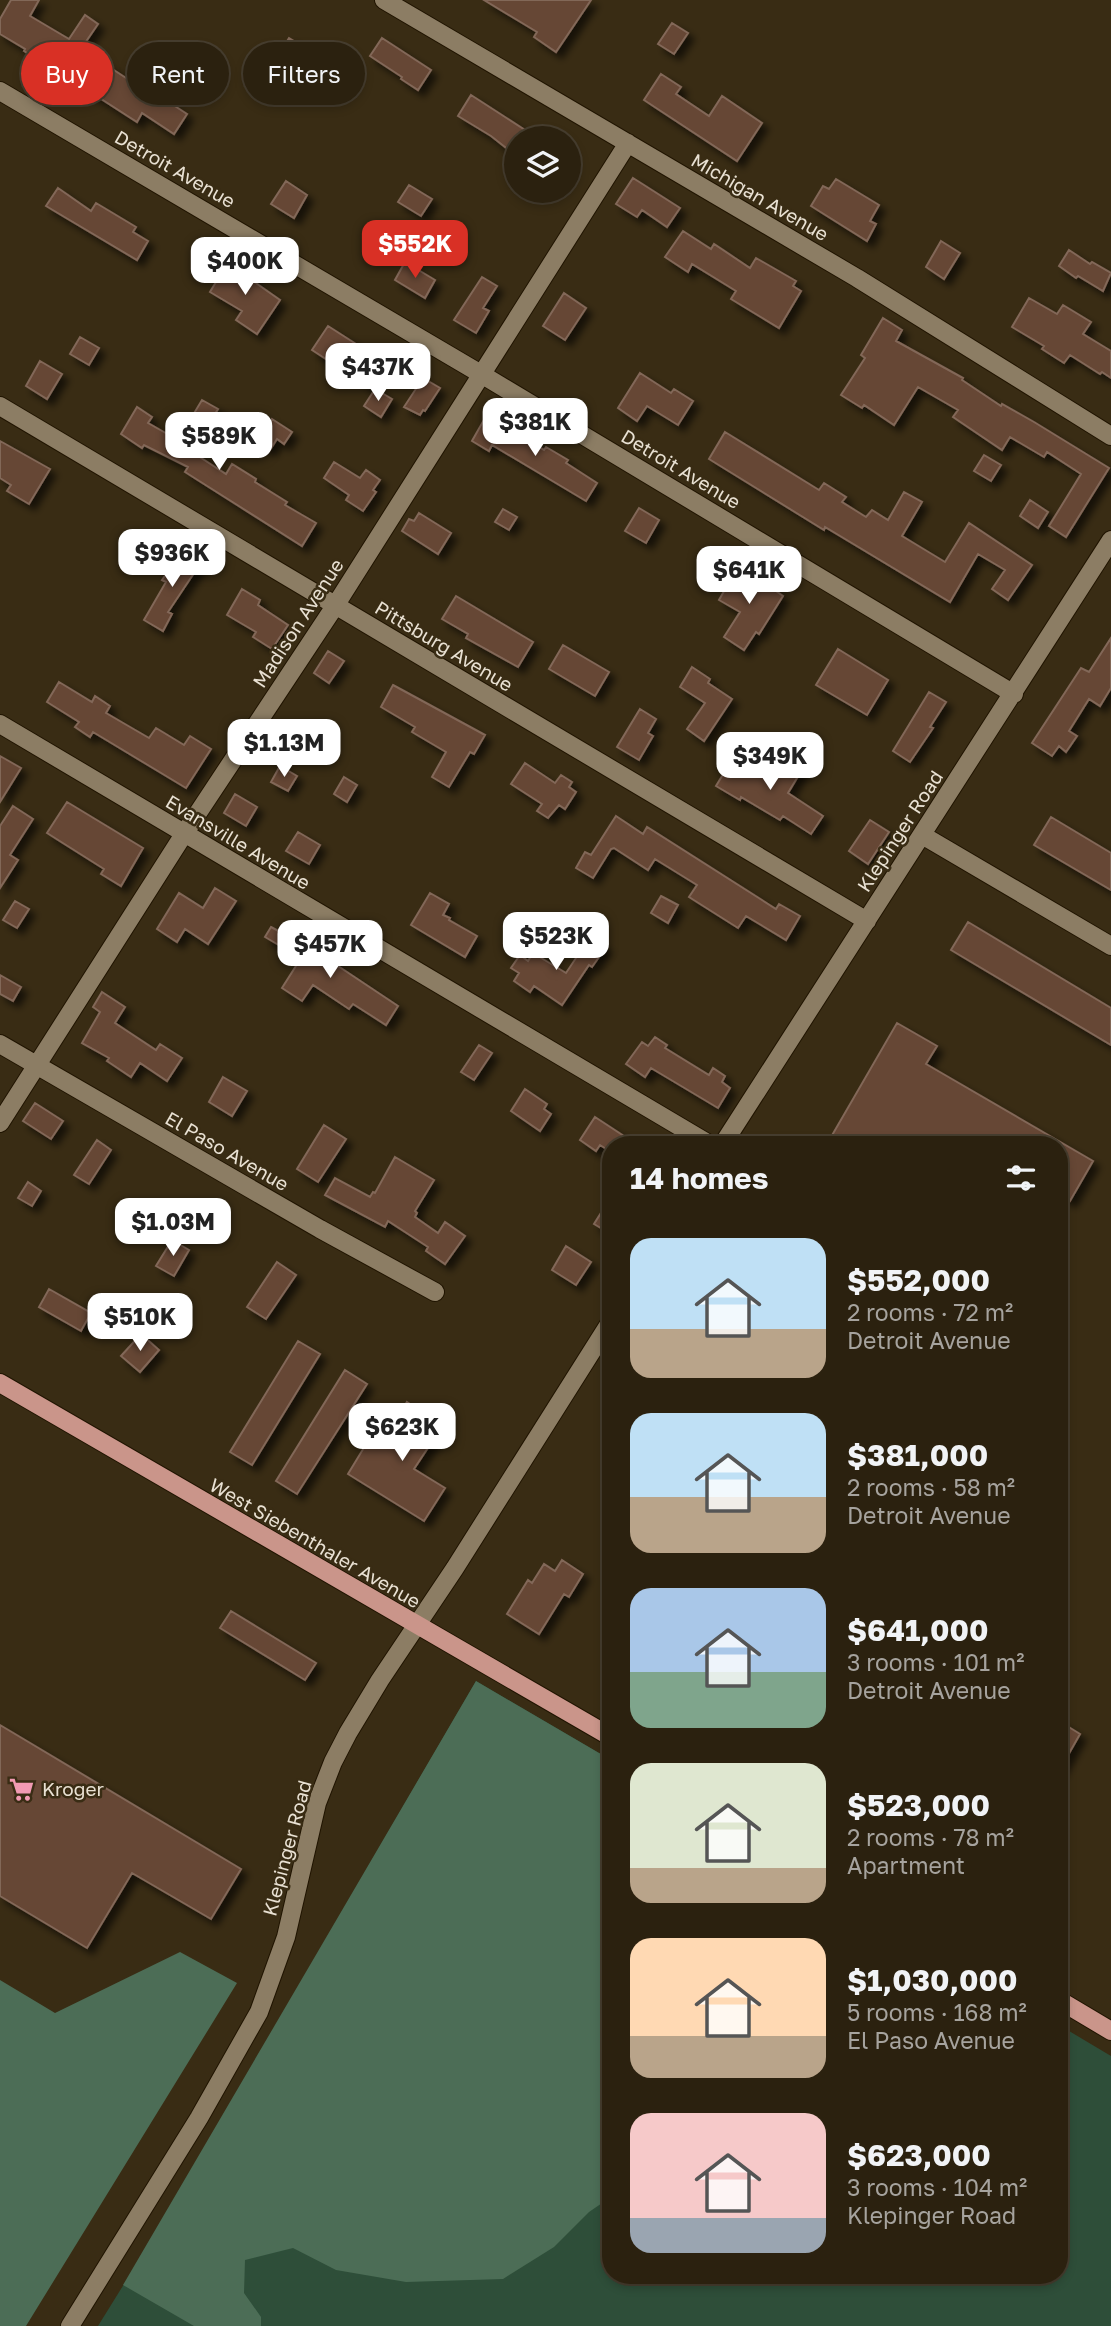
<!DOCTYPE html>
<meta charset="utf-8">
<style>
:root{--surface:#2b210f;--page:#332918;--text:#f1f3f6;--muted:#a6a39e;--line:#473e2f;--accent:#d93025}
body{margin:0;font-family:"Golos Text",sans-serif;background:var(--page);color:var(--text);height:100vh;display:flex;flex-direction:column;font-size:26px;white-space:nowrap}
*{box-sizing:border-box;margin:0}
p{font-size:23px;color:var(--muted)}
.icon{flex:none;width:38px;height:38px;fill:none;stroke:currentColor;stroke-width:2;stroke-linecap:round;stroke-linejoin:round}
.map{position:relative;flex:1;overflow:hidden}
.panel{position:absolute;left:602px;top:1136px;width:466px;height:1148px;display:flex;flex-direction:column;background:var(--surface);border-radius:28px;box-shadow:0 4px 10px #0003,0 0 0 2px var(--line)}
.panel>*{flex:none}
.hud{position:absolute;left:21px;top:42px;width:476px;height:63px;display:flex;gap:14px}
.tools{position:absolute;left:504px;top:126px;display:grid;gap:14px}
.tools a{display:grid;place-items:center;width:77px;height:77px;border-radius:50%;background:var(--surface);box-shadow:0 4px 10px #0003,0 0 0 2px var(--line);font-size:35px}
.price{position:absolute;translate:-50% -60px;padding:0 16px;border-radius:14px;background:#fff;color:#222;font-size:23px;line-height:46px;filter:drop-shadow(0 2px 4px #0008)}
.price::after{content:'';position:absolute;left:50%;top:42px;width:21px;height:16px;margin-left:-10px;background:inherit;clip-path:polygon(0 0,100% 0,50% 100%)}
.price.active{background:var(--accent);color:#fff}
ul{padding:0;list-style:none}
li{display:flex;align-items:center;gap:21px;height:175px;padding:0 28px}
li span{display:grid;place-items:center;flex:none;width:196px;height:140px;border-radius:21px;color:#555}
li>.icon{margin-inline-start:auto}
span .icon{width:84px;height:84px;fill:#fffc;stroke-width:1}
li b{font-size:30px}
h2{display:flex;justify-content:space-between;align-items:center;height:84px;padding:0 28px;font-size:30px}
.pill{padding:0 24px;border-radius:32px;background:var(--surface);box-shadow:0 4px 10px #0003,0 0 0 2px var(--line);font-size:24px;line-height:63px}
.pill.active{background:var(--accent);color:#fff}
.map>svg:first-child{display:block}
</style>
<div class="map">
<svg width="1111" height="2326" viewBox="0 0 1111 2326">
<defs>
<filter id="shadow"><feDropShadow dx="6" dy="6" stdDeviation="3.5" flood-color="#0009"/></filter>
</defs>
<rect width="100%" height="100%" fill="#392c14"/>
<!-- green -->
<path fill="#2e4e39" d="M 476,1681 L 611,1760 L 611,2275 L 1059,2275 L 1059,2025 L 1111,2056 L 1111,2326 L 98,2326 L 147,2247 Z"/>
<!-- forest -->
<path fill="#4c6d56" d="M 476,1681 L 611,1760 L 611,2197 L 589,2212 L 554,2247 L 503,2279 L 406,2282 L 336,2270 L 293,2248 L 245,2260 L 244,2293 L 261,2317 L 261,2326 L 194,2326 L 123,2285 Z
M 180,1952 L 237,1983 L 26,2326 L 0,2326 L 0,1980 L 55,2013 Z"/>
<!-- building -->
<path fill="#664634" stroke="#826758" stroke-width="2" filter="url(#shadow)" d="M 11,0 L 39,0 L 30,16 L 69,39 L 85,15 L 98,24 L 83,46 L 95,55 L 94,57 L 123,76 L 166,104 L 167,101 L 187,114 L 174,134 L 142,113 L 137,122 L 67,77 L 65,79 L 24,51 L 25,49 L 0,34 L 0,19 Z
M 484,0 L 591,0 L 556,52 L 534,37 L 537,32 Z
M 672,23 L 688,33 L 674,54 L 658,44 Z
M 289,38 L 312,52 L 296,78 L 282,70 L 287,61 L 278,56 Z
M 382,38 L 431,70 L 418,90 L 401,79 L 402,77 L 370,56 Z
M 661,74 L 681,87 L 676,94 L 709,116 L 722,96 L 762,123 L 737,161 L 644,100 Z
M 471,95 L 525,130 L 519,138 L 516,138 L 516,142 L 510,151 L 491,136 L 458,116 Z
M 633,178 L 680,208 L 667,227 L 642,210 L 637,217 L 616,204 Z
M 836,179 L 879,205 L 870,221 L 876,224 L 867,241 L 811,206 L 823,186 L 829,189 Z
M 286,181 L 307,195 L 294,218 L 271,204 Z
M 409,185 L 432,199 L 421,216 L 398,202 Z
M 58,188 L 91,211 L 96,203 L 136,227 L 133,232 L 148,241 L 137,260 L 46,206 Z
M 683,231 L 711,249 L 714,244 L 750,268 L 756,258 L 796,281 L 793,286 L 801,291 L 779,328 L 731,299 L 736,291 L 692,264 L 688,272 L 665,257 Z
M 941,241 L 960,253 L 944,279 L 926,267 Z
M 1069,250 L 1090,264 L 1092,262 L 1111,273 L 1103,291 L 1078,276 L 1076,278 L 1059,266 Z
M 228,262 L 255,278 L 253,281 L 280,300 L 257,334 L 236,320 L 242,311 L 210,292 Z
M 405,262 L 435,280 L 425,298 L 395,280 Z
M 482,277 L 497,286 L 483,308 L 489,311 L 476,333 L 454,320 Z
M 564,293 L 586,308 L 565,340 L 543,326 Z
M 1029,298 L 1057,314 L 1063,305 L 1091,322 L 1083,334 L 1111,351 L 1111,378 L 1102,372 L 1100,374 L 1070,355 L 1064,363 L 1042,349 L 1044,346 L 1012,327 Z
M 883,318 L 902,330 L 896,341 L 963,378 L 962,380 L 1001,406 L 1002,404 L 1034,422 L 1109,468 L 1066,537 L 1049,526 L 1081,474 L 1047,452 L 1044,457 L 1010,437 L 1002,450 L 953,417 L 958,410 L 918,387 L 894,425 L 864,405 L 862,408 L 841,395 L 865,358 L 861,355 Z
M 328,326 L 384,362 L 369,385 L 331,359 L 329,361 L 312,350 Z
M 80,337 L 99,348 L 89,365 L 70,354 Z
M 40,361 L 62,374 L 47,399 L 26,386 Z
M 640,373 L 671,393 L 674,389 L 693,401 L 678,425 L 647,406 L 637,421 L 618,408 Z
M 423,378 L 440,388 L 425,411 L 423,410 L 420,415 L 404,407 Z
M 375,389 L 392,399 L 381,417 L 364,406 Z
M 202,400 L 218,409 L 192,452 L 226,474 L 232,464 L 256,479 L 255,482 L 287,502 L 285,505 L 316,523 L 302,546 L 185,472 L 188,467 L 144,445 L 142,448 L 121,434 L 137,407 L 152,417 L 148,423 L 178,440 Z
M 485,418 L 544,450 L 546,447 L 568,460 L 566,463 L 597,483 L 586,501 L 492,445 L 489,451 L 472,441 Z
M 272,419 L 292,432 L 284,444 L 277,439 L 270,450 L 257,442 Z
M 725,432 L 819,490 L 824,483 L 846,497 L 842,502 L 866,517 L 872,510 L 888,520 L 904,492 L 922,502 L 902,536 L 945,562 L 969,523 L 1032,565 L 1008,600 L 992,589 L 1005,570 L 978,554 L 950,602 L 825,527 L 824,530 L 709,459 Z
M 0,441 L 50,469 L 29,504 L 7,491 L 11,485 L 0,478 Z
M 984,455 L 1001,465 L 991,481 L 974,471 Z
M 334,462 L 360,478 L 366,470 L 380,480 L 373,490 L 376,492 L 363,511 L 346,500 L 349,495 L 324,478 Z
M 1030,500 L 1048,512 L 1038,528 L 1020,516 Z
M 639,508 L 659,520 L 646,543 L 625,531 Z
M 503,509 L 517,517 L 509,530 L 495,522 Z
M 419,513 L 451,533 L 438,554 L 402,531 L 409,519 L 414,521 Z
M 183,549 L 202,561 L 168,612 L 172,614 L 163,631 L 144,620 L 166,582 L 162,580 Z
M 739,565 L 783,596 L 759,634 L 756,632 L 744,650 L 724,637 L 740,612 L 719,600 Z
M 242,589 L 260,600 L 258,605 L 288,625 L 272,649 L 253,637 L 256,632 L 227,615 Z
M 456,596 L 533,642 L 518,667 L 466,638 L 468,634 L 442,619 Z
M 1111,638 L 1111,688 L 1100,706 L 1089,699 L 1069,731 L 1077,736 L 1066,752 L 1059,746 L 1052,756 L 1032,743 L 1081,668 L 1089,672 Z
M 563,645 L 609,672 L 595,696 L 549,669 Z
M 838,649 L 888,680 L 867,715 L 816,685 Z
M 328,651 L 344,661 L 329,683 L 314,673 Z
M 692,667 L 710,679 L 708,683 L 732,699 L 704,741 L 687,729 L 705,703 L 680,687 Z
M 59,682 L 92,702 L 95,696 L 110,706 L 106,713 L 149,738 L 156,728 L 184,745 L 190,736 L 211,749 L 186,788 L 93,732 L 90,737 L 75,727 L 79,722 L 47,702 Z
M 393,685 L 485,735 L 474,754 L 470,752 L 449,787 L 432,777 L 446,752 L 412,732 L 415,727 L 381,707 Z
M 929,692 L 946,702 L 930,727 L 933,728 L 910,762 L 893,751 Z
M 640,709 L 656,719 L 648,733 L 653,736 L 639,760 L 617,747 Z
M 0,756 L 21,768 L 0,802 Z
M 785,757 L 803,768 L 788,793 L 823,816 L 811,834 L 783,816 L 780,820 L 741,797 L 740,800 L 716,786 L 733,758 L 771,781 Z
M 525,763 L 555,783 L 561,775 L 572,782 L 569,787 L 576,792 L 565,809 L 559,805 L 548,818 L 537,811 L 542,804 L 511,784 Z
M 280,766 L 297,776 L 288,791 L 271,782 Z
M 344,777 L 357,785 L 347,802 L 334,794 Z
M 235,794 L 257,807 L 246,826 L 224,813 Z
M 67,802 L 143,848 L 121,886 L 101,874 L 104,869 L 47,833 Z
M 13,806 L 33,819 L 10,855 L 18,860 L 0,888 L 0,826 Z
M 616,816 L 643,834 L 647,827 L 776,909 L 779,904 L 800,916 L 786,940 L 746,916 L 738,928 L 689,897 L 697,885 L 655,859 L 648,870 L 614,848 L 611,849 L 593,878 L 576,868 L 585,852 L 591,855 Z
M 1051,817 L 1111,853 L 1111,890 L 1034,845 Z
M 870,820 L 889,832 L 868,864 L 849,851 Z
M 298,832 L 320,845 L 309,864 L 286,851 Z
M 215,888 L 236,901 L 208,944 L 185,929 L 177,942 L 157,929 L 179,893 L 203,908 Z
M 430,893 L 449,904 L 443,915 L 450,918 L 449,920 L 477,936 L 465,957 L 411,925 Z
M 661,896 L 678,905 L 668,923 L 651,913 Z
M 15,901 L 29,909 L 17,928 L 3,920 Z
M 968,922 L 1111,1008 L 1111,1045 L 951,950 Z
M 271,927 L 308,947 L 311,943 L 331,957 L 329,960 L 398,1006 L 386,1025 L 353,1004 L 349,1009 L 313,985 L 302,1001 L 282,988 L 301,958 L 265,937 Z
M 590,937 L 606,947 L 592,967 L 589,965 L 562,1005 L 534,986 L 530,992 L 514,981 L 519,973 L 511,968 L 520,955 L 528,961 L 533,953 L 566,973 Z
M 0,975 L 21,987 L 13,1001 L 0,994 Z
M 102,992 L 125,1007 L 115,1023 L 156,1050 L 160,1044 L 182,1058 L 167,1081 L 140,1063 L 131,1077 L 107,1061 L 109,1058 L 82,1043 L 100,1012 L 93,1007 Z
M 897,1023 L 937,1046 L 926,1064 L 1093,1161 L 1070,1201 L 1059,1195 L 1059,1144 L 827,1144 Z
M 655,1037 L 667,1045 L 665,1048 L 709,1075 L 713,1068 L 725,1076 L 722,1082 L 730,1088 L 718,1108 L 651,1068 L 645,1077 L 626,1064 L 642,1042 L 648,1046 Z
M 479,1045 L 492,1053 L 474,1080 L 461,1072 Z
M 223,1077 L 247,1091 L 232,1116 L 209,1102 Z
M 525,1089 L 547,1104 L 544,1109 L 551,1114 L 540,1131 L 511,1111 Z
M 35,1103 L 63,1121 L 51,1139 L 23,1121 Z
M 595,1117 L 636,1144 L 611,1144 L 611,1152 L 600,1145 L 596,1151 L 580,1140 Z
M 324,1125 L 346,1139 L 318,1182 L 297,1169 Z
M 97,1140 L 111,1150 L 89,1184 L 74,1175 Z
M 395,1157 L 434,1180 L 415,1211 L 417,1213 L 415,1217 L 438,1233 L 445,1222 L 465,1236 L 445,1264 L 426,1251 L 428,1247 L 388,1221 L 385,1227 L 325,1195 L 335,1178 L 370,1197 L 373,1192 L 375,1193 Z
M 28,1182 L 41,1191 L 32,1206 L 18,1198 Z
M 611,1197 L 611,1234 L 594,1224 Z
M 172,1240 L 189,1250 L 174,1276 L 156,1266 Z
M 566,1246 L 591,1262 L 576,1285 L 552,1270 Z
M 277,1262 L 296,1275 L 266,1319 L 247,1307 Z
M 49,1289 L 91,1313 L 81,1331 L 39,1307 Z
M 141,1334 L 159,1350 L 140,1372 L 121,1356 Z
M 298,1341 L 320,1354 L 252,1465 L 230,1452 Z
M 345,1370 L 367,1384 L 297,1494 L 276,1481 Z
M 407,1402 L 443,1425 L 414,1469 L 445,1488 L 424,1521 L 348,1474 L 368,1441 L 378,1447 Z
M 562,1560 L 583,1574 L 569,1597 L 564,1594 L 539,1634 L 507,1614 L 528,1580 L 532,1583 L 544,1564 L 555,1571 Z
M 231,1611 L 316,1663 L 305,1680 L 220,1628 Z
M 1059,1721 L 1080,1734 L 1059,1771 Z
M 0,1725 L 241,1869 L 211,1919 L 132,1873 L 87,1948 L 0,1896 Z"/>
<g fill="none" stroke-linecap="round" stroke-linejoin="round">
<defs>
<path id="minor" d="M 384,0 L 857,278 L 1111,436
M 0,91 L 481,374 L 1014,694
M 0,406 L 867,921
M 0,724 L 709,1144
M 922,835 L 1111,946
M 0,1044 L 320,1229 L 435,1292
M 0,1123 L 184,834 L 335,606 L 628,143
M 723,1144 L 1111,540
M 70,2326 L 199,2118 L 259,2012 L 286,1937 L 317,1803 L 333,1762 L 348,1733 L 380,1680 L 455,1568 L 611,1321"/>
<path id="major" d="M 0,1383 L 611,1737
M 1059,2000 L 1111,2031"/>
</defs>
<!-- minor casing -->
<use href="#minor" stroke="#201400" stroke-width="20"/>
<!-- major casing -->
<use href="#major" stroke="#201400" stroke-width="20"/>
<!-- minor -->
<use href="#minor" stroke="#8c7d64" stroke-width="18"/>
<!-- major -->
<use href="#major" stroke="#ca958a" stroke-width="18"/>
</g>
<!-- icons -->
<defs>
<symbol id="supermarket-bare" viewBox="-9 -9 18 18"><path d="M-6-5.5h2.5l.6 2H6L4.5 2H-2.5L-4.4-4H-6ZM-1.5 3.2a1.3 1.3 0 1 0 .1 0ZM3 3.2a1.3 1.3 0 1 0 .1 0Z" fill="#f19ab3" stroke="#392c14" stroke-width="2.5" paint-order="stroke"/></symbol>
</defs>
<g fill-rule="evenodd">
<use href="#supermarket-bare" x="4" y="1772" width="35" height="35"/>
</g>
<g text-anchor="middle" stroke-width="5" stroke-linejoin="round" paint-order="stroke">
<!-- street labels -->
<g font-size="19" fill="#e9e1d3" stroke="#392c14">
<text transform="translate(175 169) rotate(30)" y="7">Detroit Avenue</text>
<text transform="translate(760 197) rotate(30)" y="7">Michigan Avenue</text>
<text transform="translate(681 469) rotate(31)" y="7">Detroit Avenue</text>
<text transform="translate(298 623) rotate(-57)" y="7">Madison Avenue</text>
<text transform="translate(444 646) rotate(31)" y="7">Pittsburg Avenue</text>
<text transform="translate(900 831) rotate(-57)" y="7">Klepinger Road</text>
<text transform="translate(238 842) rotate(31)" y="7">Evansville Avenue</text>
<text transform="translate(227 1151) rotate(30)" y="7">El Paso Avenue</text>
<text transform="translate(315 1543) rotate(30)" y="7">West Siebenthaler Avenue</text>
<text transform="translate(287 1848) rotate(-75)" y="7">Klepinger Road</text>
</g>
<!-- poi labels -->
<g font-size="19" fill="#e9e1d3" stroke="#392c14" text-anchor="start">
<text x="42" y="1796">Kroger</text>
</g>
</g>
</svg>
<div class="tools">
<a><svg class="icon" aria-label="layers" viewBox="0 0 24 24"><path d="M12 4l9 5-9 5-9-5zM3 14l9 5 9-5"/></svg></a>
</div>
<b class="price active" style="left:415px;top:280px">$552K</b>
<b class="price" style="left:245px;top:297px">$400K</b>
<b class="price" style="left:378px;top:403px">$437K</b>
<b class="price" style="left:535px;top:458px">$381K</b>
<b class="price" style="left:219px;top:472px">$589K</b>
<b class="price" style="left:172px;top:589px">$936K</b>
<b class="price" style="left:749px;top:606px">$641K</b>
<b class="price" style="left:284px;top:779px">$1.13M</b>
<b class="price" style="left:770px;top:792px">$349K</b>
<b class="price" style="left:556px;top:972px">$523K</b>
<b class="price" style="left:330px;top:980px">$457K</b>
<b class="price" style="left:173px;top:1258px">$1.03M</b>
<b class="price" style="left:140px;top:1353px">$510K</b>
<b class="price" style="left:402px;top:1463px">$623K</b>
<div class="hud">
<a class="pill active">Buy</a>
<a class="pill">Rent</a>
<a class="pill">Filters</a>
</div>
<section class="panel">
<h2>14 homes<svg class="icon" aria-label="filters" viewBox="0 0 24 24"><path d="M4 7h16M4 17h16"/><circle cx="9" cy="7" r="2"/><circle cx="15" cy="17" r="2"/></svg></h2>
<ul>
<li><span style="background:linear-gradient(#bfe0f5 65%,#b9a48a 0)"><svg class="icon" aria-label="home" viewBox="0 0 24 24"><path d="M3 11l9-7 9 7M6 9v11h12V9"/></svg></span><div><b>$552,000</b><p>2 rooms · 72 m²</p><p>Detroit Avenue</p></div></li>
<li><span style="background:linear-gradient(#bfe0f5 60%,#b9a48a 0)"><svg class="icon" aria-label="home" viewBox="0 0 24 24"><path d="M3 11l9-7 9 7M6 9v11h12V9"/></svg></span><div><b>$381,000</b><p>2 rooms · 58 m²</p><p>Detroit Avenue</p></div></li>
<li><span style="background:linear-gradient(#a9c7e8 60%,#7fa58c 0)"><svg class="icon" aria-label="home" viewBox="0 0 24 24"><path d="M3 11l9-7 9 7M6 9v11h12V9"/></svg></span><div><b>$641,000</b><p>3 rooms · 101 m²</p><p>Detroit Avenue</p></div></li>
<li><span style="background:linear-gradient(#dfe7d0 75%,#b9a48a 0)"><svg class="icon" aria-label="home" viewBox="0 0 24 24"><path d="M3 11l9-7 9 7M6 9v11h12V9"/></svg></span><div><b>$523,000</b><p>2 rooms · 78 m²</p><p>Apartment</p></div></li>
<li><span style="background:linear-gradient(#ffd9b3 70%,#b9a48a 0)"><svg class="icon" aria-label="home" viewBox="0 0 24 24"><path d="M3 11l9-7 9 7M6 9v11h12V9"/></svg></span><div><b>$1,030,000</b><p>5 rooms · 168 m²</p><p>El Paso Avenue</p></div></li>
<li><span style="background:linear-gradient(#f6c9c9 75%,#9aa5b1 0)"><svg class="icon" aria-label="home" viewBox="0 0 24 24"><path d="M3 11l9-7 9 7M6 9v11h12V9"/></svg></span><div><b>$623,000</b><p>3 rooms · 104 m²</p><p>Klepinger Road</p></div></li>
</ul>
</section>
</div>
